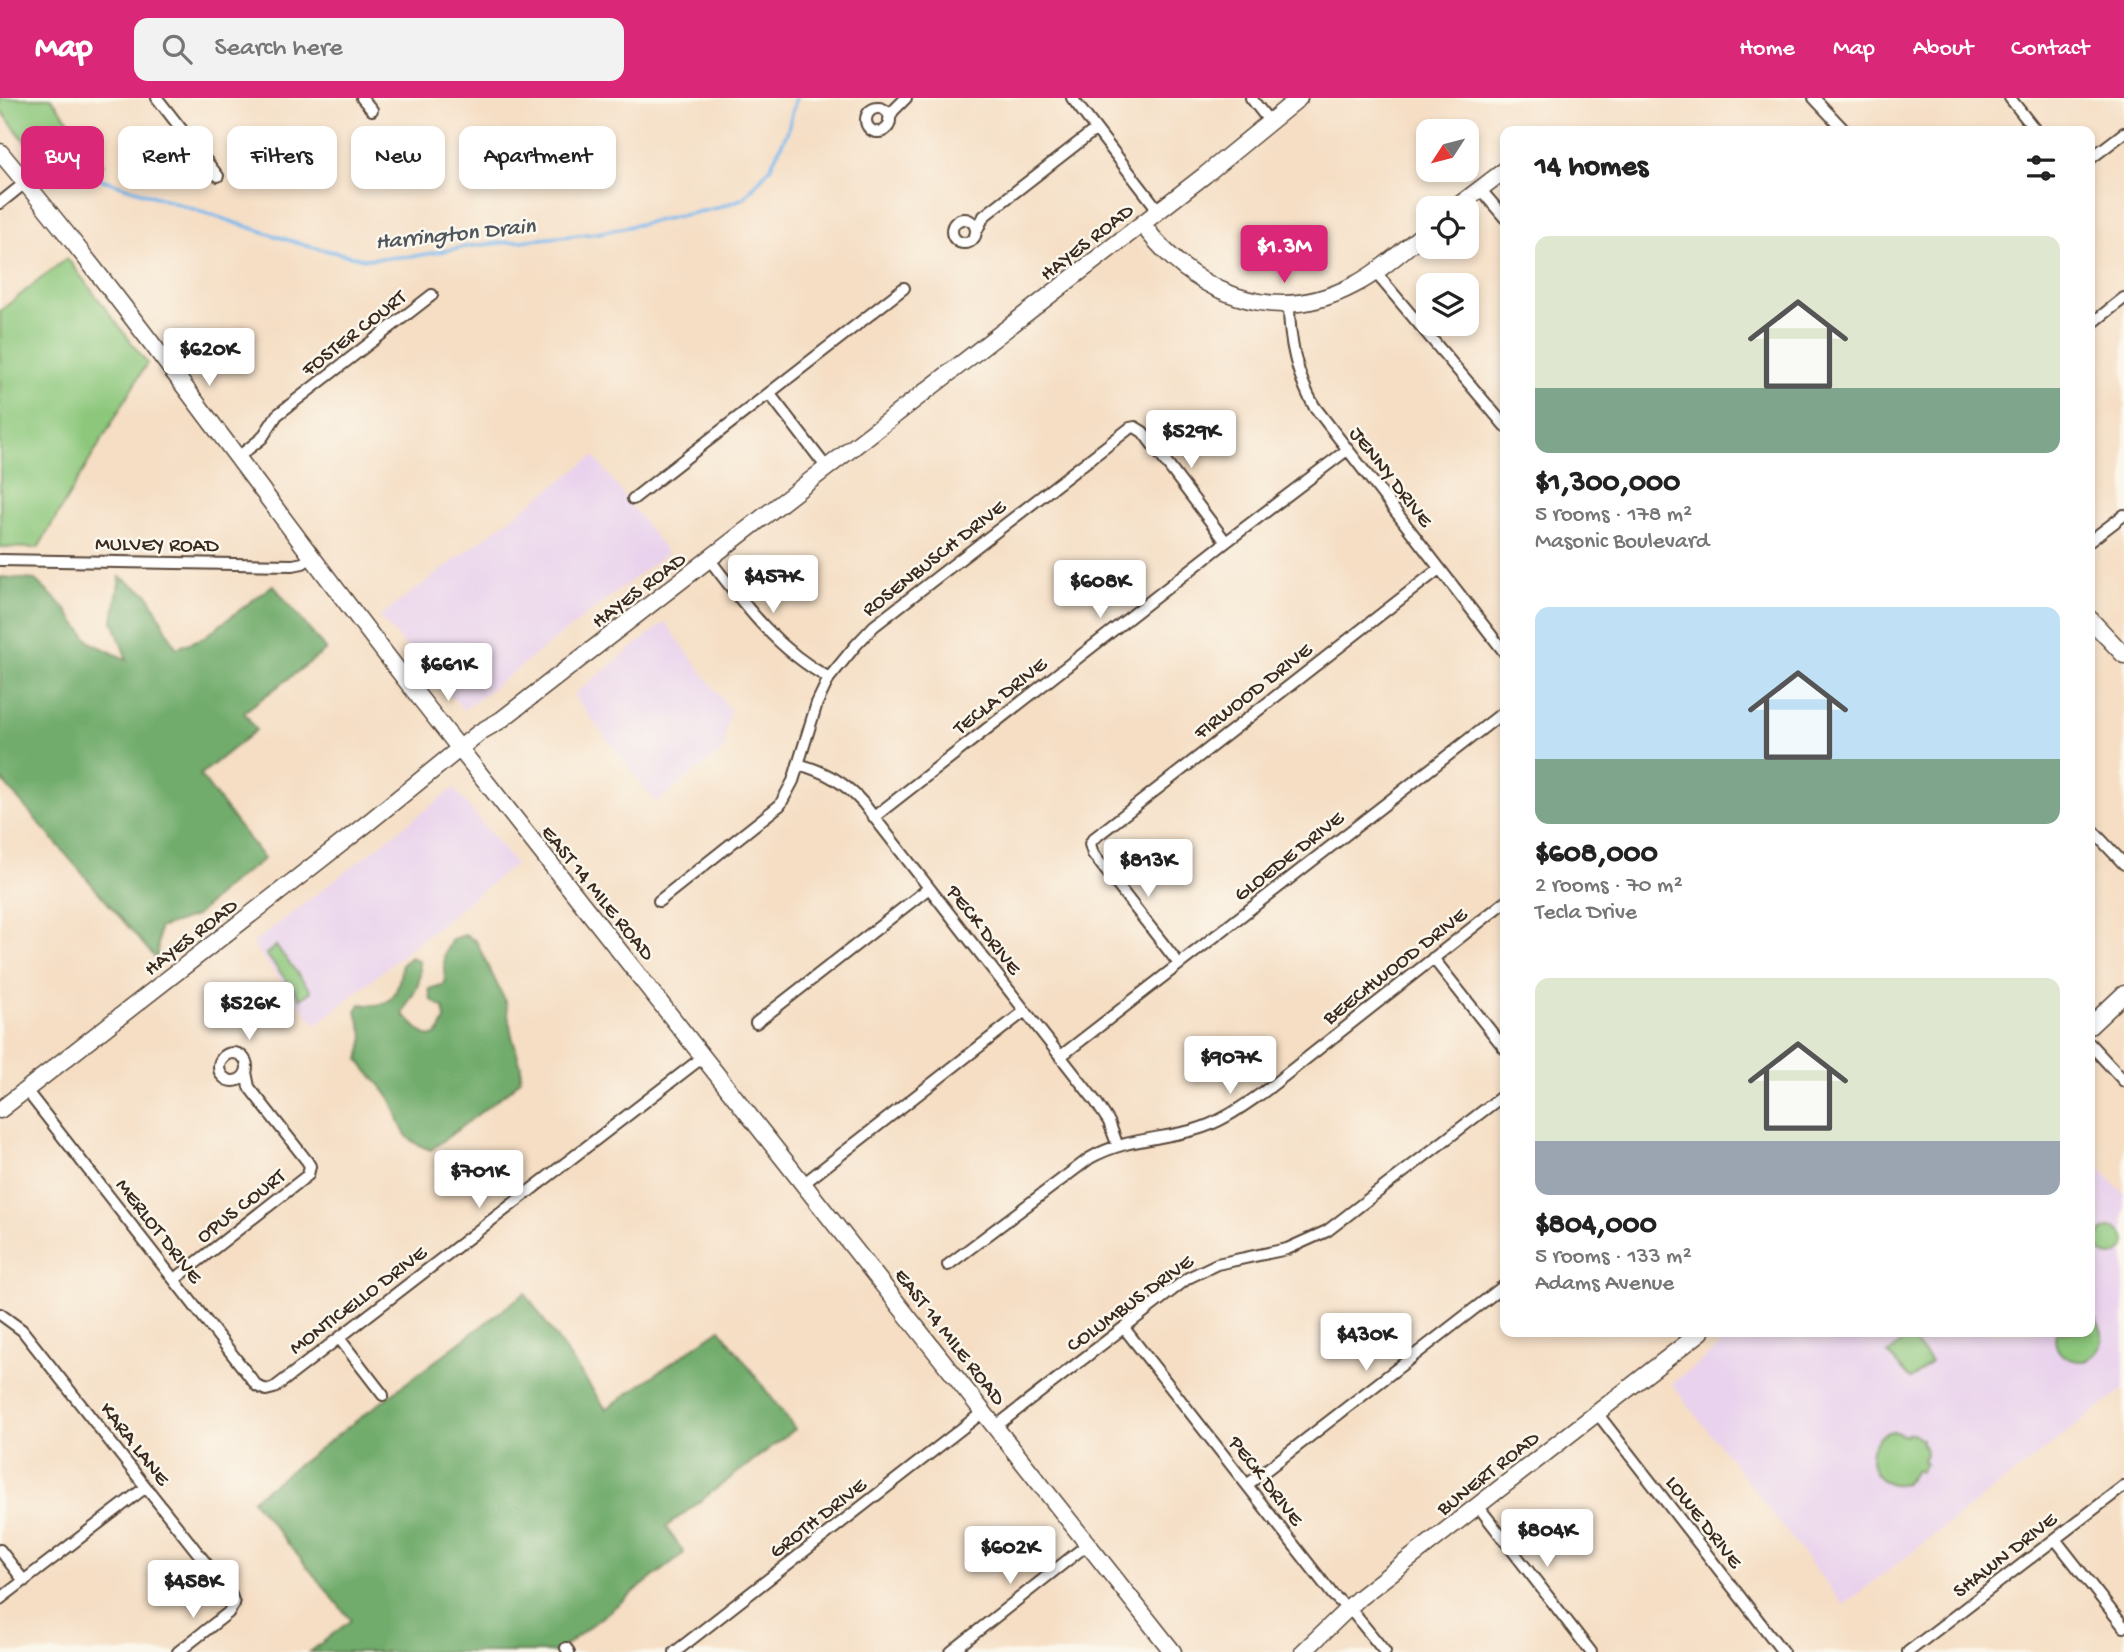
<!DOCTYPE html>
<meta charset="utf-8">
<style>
:root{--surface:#fff;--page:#f2f2f2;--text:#222;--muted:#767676;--accent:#db2777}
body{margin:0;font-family:"Gochi Hand",sans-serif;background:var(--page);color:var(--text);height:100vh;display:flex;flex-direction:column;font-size:26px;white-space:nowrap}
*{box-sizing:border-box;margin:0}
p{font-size:23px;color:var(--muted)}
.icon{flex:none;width:38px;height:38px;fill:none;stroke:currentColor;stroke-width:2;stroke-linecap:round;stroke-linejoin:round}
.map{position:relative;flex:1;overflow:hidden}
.panel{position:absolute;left:1500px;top:28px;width:595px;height:1211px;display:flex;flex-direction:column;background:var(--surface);border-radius:14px;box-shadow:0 4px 10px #0003}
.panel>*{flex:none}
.banner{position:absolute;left:21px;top:28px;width:665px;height:63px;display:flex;gap:14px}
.needle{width:46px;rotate:234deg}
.fabs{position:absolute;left:1416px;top:21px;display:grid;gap:14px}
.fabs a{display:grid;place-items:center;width:63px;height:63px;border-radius:14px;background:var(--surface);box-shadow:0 4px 10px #0003;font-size:35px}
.price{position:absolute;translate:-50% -60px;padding:0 16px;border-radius:7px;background:#fff;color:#222;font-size:23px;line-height:46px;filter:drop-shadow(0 2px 4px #0008)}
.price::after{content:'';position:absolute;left:50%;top:42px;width:21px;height:16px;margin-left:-10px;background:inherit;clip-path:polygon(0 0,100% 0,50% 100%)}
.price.active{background:var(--accent);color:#fff}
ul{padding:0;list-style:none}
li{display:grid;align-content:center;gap:14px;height:371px;padding:0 35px}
li span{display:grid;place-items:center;height:217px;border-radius:14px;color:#555}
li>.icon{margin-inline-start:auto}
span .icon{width:126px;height:126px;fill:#fffc;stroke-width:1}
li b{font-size:30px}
h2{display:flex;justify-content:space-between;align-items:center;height:84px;padding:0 35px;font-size:30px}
.pill{padding:0 24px;border-radius:14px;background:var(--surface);box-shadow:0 4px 10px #0003;font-size:24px;line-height:63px}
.pill.active{background:var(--accent);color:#fff}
header{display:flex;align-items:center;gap:42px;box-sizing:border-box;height:98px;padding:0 35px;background:var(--accent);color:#fff}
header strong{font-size:33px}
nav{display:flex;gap:38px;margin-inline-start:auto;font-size:24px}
.search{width:490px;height:63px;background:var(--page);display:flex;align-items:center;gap:18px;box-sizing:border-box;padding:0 24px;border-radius:14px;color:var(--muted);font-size:26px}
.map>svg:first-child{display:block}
</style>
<header>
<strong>Map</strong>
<div class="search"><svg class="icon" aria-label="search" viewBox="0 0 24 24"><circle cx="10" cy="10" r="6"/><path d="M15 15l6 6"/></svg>Search here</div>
<nav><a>Home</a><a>Map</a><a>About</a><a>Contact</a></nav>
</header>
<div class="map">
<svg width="2124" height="1554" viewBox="0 0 2124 1554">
<rect width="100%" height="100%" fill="#fbf7ec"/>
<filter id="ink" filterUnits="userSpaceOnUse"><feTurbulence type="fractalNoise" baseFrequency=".0143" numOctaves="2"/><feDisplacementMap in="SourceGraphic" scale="14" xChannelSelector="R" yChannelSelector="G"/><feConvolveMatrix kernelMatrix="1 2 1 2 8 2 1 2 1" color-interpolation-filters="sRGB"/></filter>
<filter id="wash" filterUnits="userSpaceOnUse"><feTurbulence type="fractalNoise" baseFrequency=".00686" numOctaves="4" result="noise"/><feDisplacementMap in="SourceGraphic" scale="28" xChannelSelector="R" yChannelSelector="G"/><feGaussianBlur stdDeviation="1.57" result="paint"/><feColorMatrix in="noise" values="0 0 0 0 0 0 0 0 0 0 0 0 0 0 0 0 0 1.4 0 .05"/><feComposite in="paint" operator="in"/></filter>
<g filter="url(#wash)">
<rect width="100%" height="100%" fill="#f5dec4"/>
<!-- built -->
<path fill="#e9d2ed" d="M 594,358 L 667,455 L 464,612 L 379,519 Z
M 665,524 L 730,612 L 723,652 L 656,705 L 573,597 Z
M 454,690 L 515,766 L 316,927 L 252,846 Z
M 2090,1060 L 2124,1096 L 2124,1291 L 1843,1507 L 1672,1286 L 1738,1234 L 2090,1234 Z"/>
<!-- green -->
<path fill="#8cc77c" stroke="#64784d" stroke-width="2" d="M 0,0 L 51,0 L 103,66 L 67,54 L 46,71 L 0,11 Z
M 67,160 L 147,265 L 38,450 L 0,449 L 0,213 Z
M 276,848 L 311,893 L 301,901 L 266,856 Z
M2097 1144a14 14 0 1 1 28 0a14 14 0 1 1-28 0Z
M 2090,1217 C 2108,1230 2106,1253 2085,1263 C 2066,1264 2052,1254 2056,1234 L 2090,1234 Z
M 1909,1238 L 1931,1264 L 1911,1281 L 1888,1256 Z
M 1893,1333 L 1906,1338 L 1908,1335 L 1913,1335 L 1921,1341 L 1921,1345 L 1925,1349 L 1926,1356 L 1923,1362 L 1926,1365 L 1920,1374 L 1916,1372 L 1906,1385 C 1901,1386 1894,1387 1889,1385 C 1863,1377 1866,1337 1893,1333 Z"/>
<!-- forest -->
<path fill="#71ac6c" stroke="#566b45" stroke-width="2" d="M 0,479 L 35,482 L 63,508 L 90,544 L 127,562 L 113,523 L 120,479 L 148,496 L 176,550 L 203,540 L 273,487 L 326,552 L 244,614 L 256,632 L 200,677 L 264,761 L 226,789 L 196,818 L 159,830 L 157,862 L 0,680 Z
M 465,837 L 476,843 L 506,905 L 512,938 L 521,968 L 520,982 L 511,991 L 431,1052 C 394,1040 405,1024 388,997 C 380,985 367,975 359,962 L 364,939 L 356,913 L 360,906 C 394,912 398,895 402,866 L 411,859 L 419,863 C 424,891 410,895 403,916 L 422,935 L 430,939 L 438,936 L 445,922 L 444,910 L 431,902 L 429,891 L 445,886 L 444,857 L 452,841 Z
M 525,1195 L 606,1311 L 720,1231 L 795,1331 L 666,1429 L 684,1455 L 557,1554 L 310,1554 L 351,1522 L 252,1402 Z"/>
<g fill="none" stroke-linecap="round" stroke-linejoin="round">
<!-- stream -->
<path stroke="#79b8ed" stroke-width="3.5" d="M 64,69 L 307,148 L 365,161 L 416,158 L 471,148 L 598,135 L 717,110 L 744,100 L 770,70 L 787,35 L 796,0"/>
</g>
</g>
<g filter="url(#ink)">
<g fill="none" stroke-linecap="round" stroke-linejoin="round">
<defs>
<path id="street" d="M 157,0 L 218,78
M 362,0 L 372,12
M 1072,0 L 1159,113
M 1251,0 L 1269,23
M 1814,0 L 1845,33
M 2010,0 L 2036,33
M866 22a12 12 0 1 1 24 0a12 12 0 1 1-24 0Z
M 889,22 L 893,13 L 906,0
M 2090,61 L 2124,35
M 1480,91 L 1505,120
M 0,105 L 26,84
M952 133a12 12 0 1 1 24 0a12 12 0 1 1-24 0Z
M 976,134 L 984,118 L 1096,31
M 1375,174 L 1505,328
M 1289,206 C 1289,242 1296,276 1314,308 L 1505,555
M 2090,227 L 2124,200
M 769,295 L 827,370
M 237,360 L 262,340 L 277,317 L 432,197
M 633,401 L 904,190
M 2090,443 L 2124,417
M 0,462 L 293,467 L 303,465 L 311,459
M 710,462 C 745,508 778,552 829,580
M 798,666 C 826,674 844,684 863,705 L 1096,1004 L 1109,1024 L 1117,1046
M 874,719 L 1226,444 L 1347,352
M 2090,730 L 2124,766
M 659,803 L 780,707 L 793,683 L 817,605 L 829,580 L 856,547 L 874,528 L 1130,330 L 1135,329 L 1143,334 L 1226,444
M 1433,860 L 1505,951
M 1179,866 L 1093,756 L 1090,746 L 1093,741 L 1439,471
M 756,925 L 929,790
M 2090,946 L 2124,983
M219 969a14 14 0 1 1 28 0a14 14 0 1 1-28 0Z
M 1061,958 L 1505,613
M 26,992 L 257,1288 L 266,1292 L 274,1290 L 703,959
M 803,1086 L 1025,913
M 948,1167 L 1090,1060 C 1124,1041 1156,1042 1194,1032 C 1221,1025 1243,1008 1265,993 L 1505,804
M 174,1182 L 308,1077 L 310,1068 L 307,1063 L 249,989 L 246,974
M 0,1216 L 22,1232 L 231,1497 L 234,1506 L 228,1515 L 178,1554
M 1124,1230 L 1333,1497 L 1355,1517 L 1385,1554
M 339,1240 L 383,1297
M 1597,1315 L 1783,1554
M 995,1329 L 1188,1180 L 1217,1166 L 1287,1151 L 1327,1133 L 1505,996
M 1247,1387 L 1505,1187
M 1478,1408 L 1591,1554
M 2055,1441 L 2124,1529
M 0,1452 L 24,1483
M 0,1501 L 146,1389
M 566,1550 L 569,1554
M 675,1554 L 983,1314
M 951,1554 L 1088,1446
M 1908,1554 L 2124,1388"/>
<path id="secondary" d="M 0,54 C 143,225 271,409 408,585 C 662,909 918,1231 1173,1554
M 1455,110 L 1505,72
M 1142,126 C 1194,195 1273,230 1354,187 C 1381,173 1404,151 1428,132
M 2090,521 L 2124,557
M 2090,928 L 2124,896
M 0,1012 L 369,724 L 480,634 L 501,622 L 1205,77 L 1299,0
M 1303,1554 L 1359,1500 L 1701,1234"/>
</defs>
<!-- street casing -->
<use href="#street" stroke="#574537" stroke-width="14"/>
<!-- secondary casing -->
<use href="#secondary" stroke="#574537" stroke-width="19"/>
<!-- street -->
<use href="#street" stroke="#fff" stroke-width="10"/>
<!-- secondary -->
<use href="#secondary" stroke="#fff" stroke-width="16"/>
</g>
</g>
<g text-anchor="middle" stroke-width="5" stroke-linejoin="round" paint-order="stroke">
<!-- street labels -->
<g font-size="21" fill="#3b2a1e" stroke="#fbf7ec">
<text transform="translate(1086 143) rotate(-38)" y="7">HAYES ROAD</text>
<text transform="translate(353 234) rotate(-38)" y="7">FOSTER COURT</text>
<text transform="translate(1392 378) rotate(52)" y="7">JENNY DRIVE</text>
<text transform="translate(157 445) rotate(1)" y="7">MULVEY ROAD</text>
<text transform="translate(933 459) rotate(-38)" y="7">ROSENBUSCH DRIVE</text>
<text transform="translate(638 491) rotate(-37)" y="7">HAYES ROAD</text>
<text transform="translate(1252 592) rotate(-38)" y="7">FIRWOOD DRIVE</text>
<text transform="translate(999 597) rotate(-38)" y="7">TECLA DRIVE</text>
<text transform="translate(1288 757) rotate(-38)" y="7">GLOEDE DRIVE</text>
<text transform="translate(599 794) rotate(51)" y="7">EAST 14 MILE ROAD</text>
<text transform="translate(985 831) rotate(52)" y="7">PECK DRIVE</text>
<text transform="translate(190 838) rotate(-38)" y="7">HAYES ROAD</text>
<text transform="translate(1394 867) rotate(-38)" y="7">BEECHWOOD DRIVE</text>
<text transform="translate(240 1107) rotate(-38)" y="7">OPUS COURT</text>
<text transform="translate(160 1132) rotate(52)" y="7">MERLOT DRIVE</text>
<text transform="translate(357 1201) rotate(-37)" y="7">MONTICELLO DRIVE</text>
<text transform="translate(1129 1204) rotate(-36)" y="7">COLUMBUS DRIVE</text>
<text transform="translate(951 1238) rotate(52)" y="7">EAST 14 MILE ROAD</text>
<text transform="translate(136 1345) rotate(52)" y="7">KARA LANE</text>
<text transform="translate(1487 1374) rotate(-38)" y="7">BUNERT ROAD</text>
<text transform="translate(1267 1382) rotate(52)" y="7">PECK DRIVE</text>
<text transform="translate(817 1419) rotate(-38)" y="7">GROTH DRIVE</text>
<text transform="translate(1705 1423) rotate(52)" y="7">LOWE DRIVE</text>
<text transform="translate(2004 1456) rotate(-38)" y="7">SHAWN DRIVE</text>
</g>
<!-- water labels -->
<g font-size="23" font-style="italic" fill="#4e555c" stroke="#fbf7ec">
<text transform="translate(455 134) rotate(-6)" y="8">Harrington Drain</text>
</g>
</g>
</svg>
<div class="fabs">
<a><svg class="needle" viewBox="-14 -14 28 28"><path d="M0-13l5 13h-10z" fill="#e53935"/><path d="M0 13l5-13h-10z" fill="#767676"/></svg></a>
<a><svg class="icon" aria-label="locate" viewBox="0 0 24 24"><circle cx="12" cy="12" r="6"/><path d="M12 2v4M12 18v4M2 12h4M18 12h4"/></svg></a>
<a><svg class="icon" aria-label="layers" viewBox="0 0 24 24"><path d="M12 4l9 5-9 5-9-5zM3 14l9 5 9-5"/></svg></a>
</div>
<b class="price active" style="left:1284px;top:187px">$1.3M</b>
<b class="price" style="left:209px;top:290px">$620K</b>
<b class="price" style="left:1191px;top:372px">$529K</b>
<b class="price" style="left:773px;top:517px">$457K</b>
<b class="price" style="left:1100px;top:522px">$608K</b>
<b class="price" style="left:448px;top:605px">$661K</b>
<b class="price" style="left:1148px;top:801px">$813K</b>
<b class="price" style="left:249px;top:944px">$526K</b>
<b class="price" style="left:1230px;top:998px">$907K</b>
<b class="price" style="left:479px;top:1112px">$701K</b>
<b class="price" style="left:1366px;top:1275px">$430K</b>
<b class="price" style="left:1547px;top:1471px">$804K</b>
<b class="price" style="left:1010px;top:1488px">$602K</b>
<b class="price" style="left:193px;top:1522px">$458K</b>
<div class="banner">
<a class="pill active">Buy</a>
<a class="pill">Rent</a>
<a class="pill">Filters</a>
<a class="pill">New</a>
<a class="pill">Apartment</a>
</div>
<section class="panel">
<h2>14 homes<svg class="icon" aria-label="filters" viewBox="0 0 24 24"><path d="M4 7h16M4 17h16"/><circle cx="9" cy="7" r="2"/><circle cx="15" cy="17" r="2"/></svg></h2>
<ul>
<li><span style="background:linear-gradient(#dfe7d0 70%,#7fa58c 0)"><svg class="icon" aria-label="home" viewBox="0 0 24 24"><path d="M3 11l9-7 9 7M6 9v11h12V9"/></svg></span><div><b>$1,300,000</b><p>5 rooms · 178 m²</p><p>Masonic Boulevard</p></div></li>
<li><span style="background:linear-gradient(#bfe0f5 70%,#7fa58c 0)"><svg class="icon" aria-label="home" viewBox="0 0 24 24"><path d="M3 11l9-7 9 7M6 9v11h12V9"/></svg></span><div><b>$608,000</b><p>2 rooms · 70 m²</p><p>Tecla Drive</p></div></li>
<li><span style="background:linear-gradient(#dfe7d0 75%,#9aa5b1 0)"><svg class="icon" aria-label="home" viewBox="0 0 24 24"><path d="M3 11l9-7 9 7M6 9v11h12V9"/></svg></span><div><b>$804,000</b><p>5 rooms · 133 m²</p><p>Adams Avenue</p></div></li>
</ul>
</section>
</div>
